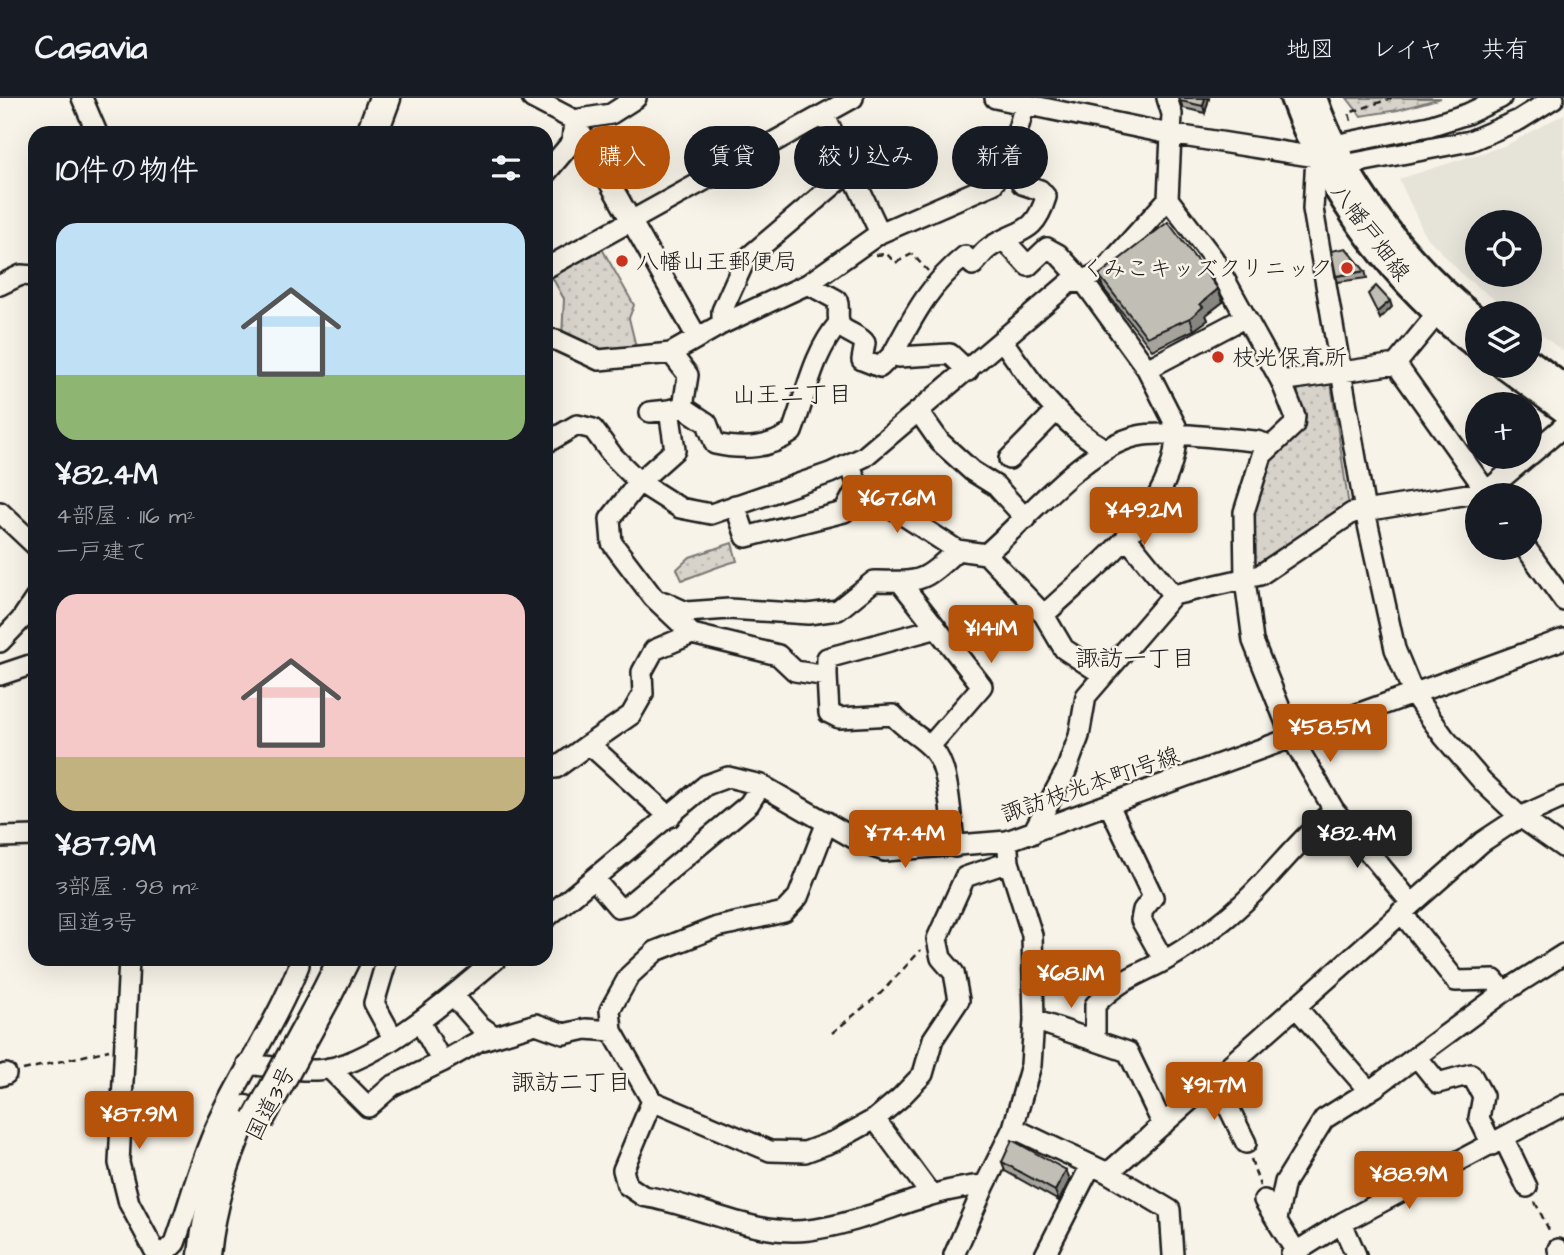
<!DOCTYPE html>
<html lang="ja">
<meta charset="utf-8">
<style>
:root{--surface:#171b24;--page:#242831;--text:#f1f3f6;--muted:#9ea1a6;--line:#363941;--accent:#b45309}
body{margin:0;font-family:"Architects Daughter","Klee One",sans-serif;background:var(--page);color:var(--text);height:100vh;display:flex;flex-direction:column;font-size:26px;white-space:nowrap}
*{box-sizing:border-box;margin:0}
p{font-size:23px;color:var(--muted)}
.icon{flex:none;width:38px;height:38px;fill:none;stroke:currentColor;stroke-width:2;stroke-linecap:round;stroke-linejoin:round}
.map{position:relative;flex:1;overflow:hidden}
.sheet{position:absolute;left:28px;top:28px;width:525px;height:840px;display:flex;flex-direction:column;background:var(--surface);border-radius:21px;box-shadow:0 7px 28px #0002}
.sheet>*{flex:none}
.banner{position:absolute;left:574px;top:28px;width:665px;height:63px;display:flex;gap:14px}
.tools{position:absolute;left:1465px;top:112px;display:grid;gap:14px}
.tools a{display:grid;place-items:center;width:77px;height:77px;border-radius:50%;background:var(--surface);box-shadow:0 7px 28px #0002;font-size:35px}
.price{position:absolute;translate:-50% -60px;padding:0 16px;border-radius:7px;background:var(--accent);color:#fff;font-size:23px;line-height:46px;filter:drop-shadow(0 2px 4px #0008)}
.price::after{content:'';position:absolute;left:50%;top:42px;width:21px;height:16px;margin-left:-10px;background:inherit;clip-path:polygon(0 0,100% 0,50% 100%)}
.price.current{background:#222;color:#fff}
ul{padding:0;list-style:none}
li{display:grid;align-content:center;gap:14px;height:371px;padding:0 28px}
li span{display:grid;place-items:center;height:217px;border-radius:21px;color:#555}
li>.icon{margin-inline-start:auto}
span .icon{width:126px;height:126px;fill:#fffc;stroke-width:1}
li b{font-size:30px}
h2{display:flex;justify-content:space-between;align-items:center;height:84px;padding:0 28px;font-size:30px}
.pill{padding:0 24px;border-radius:32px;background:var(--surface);box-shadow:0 7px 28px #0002;font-size:24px;line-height:63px}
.pill.current{background:var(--accent);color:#fff}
header{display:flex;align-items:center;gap:42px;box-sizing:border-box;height:98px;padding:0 35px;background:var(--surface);border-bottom:2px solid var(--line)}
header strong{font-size:33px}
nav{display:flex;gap:38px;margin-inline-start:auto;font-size:24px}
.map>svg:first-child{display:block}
</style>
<header>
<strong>Casavia</strong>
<nav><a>地図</a><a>レイヤ</a><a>共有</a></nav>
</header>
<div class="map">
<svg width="1564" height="1157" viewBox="0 0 1564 1157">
<defs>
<pattern id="park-dots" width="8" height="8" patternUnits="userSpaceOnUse" patternTransform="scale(1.75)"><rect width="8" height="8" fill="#d7d3cb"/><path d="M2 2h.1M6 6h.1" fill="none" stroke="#b8b5ae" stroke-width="1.8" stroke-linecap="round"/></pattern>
</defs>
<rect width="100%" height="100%" fill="#f7f3e8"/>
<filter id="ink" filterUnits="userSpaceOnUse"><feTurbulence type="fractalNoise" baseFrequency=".0143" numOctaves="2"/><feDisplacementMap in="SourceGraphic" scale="14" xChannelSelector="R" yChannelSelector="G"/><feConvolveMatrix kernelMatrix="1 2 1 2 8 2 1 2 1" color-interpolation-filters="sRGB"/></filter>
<g filter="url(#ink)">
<!-- built -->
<path fill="#e6e3d9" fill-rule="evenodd" d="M 1564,16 L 1564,254 L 1530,228 L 1530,215 L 1513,215 L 1466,180 L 1425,137 L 1399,81 L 1507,47 ZM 1477,124 L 1530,124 L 1530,177 L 1477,177 Z"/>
<!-- park -->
<path fill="url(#park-dots)" stroke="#7a7874" stroke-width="2" d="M 1347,0 L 1441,0 L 1398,12 L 1361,18 Z
M 601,149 L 634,207 L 629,220 L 636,249 L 602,253 L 562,238 L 564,201 L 552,179 Z
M 1331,285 L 1349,409 L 1265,467 L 1256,467 L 1251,462 L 1250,420 L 1269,358 L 1302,331 L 1304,322 L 1297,297 L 1299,290 Z
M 732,445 L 737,463 C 717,468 701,476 682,482 L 677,471 L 690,459 Z"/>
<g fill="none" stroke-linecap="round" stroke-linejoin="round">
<defs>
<path id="minor" d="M 82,0 L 97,35
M 532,0 L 574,22 L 697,239
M 995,0 L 1170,36 L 1316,59 L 1344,67 L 1470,43 L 1519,22 L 1554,0
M 824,16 L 880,135
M 574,22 L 611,16 L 636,0
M 1323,54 L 1334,47 L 1429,28 L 1467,16 L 1501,0
M 1316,59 L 1313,111 L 1365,413 L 1395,551 L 1414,597 L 1444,639 L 1483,684 L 1520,719 L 1564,750
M 546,75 L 572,44 L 574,22
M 1168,101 L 1213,160 L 1281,283 L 1295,318 L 1294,327 L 1262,357 L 1244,414 L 1245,482 L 1253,543 L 1292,640 L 1334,712 L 1411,805
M 1005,143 L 1028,168 L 1047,150 L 1058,156 L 1083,183 L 1147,271 L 1176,328 C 1180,410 1096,467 1044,517
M 546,170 L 853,0
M 808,186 L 837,202 C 840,210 837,216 839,224 C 841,234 859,236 865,245 L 862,262 L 880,269 L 893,256 L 899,259 L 950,256 L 968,273
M 0,187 L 21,177 L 35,178
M 722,226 L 722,213 L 745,162 L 850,73
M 546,241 L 556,242 L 599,262 L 671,255 L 722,226 L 808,186 L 880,135 L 993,86 L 1009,63 L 1025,6
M 1003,243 C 1031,284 1060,326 1105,351
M 671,255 L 688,277 L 683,309 L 669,312 L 675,352 L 639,384 L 610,421 L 612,445 L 653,499 L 692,536 L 778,557 L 795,573 L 827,578 L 829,615 L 839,620 L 893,617 C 905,632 923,639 934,653 C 951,673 950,723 955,749
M 893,256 C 914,217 929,187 965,158 L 973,167 C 978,162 983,154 989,150 C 1018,130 1034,139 1046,99 L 1040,92 L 1022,86 L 1009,63
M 1396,266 L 1437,216
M 1147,271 L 1244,220
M 1281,283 L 1396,266 L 1489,397
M 683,309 L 707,325 L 715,346 C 742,352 769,351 792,334 C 806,297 813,255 839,225
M 650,314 L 669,312
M 919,314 L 940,344 L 972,373 L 996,388 L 1026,421
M 546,345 L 577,327 L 593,331 L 613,358 L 639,384 L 680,410 L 711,416 L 830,375 L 864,359 L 1069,185 L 1083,183 L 1105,171 L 1168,101 L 1172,16 L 1167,0
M 1530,357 L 1564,328
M 1009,361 L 1056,313
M 850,367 L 858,388 L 957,452 L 986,456 L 1044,517 L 1064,551 L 1102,576
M 735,407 L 746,439 L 844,414 L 858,388
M 0,414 L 35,447
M 1126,439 L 1173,497
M 1526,450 L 1564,503
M 986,456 C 1027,421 1085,349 1138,338 C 1162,332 1228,341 1256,343 L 1270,347
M 901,485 L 982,588 L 930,648
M 664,504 L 686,514 L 729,511 L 808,516 L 838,512 L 874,483 C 922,484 922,485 957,452
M 0,544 L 21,522 L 35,501
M 0,577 L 30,567
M 827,578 L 827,560 L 934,531
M 546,670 L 556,670 L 589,646
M 1109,707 L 1153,799 L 1143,812 L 1141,822 L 1164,863
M 670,719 L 589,646 L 631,617 L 643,596 L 642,574 L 654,552 L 692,536
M 827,724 L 798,799 L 784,814 L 717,829 L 656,853 L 629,878 L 610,912 L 612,933 L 652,1003 L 770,1053 L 805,1054 L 835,1043 L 875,1021 L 900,1000 L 923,976 L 933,941 L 959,902 L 954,875 L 941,860 L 937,841 L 965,779 L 1009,764
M 1032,736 L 1066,673 L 1079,638 L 1086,598 L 1173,497 L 1260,477 L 1352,415 L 1487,393 L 1527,359
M 0,739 L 35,738
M 594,781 L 618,809 L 628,807 L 749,706 L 761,687
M 1401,814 L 1456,883 L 1494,882 L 1504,894
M 546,820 L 706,687 L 728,679 L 761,687 L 864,746 L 885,753 L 1007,743 L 1564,541
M 129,861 L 119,1065 L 129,1105 L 157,1157
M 387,861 L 374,905 L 393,940
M 453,897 L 479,927 L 494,938
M 1296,909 L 1369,993
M 1034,922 L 1128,954 L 1163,1027
M 420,924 L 442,964 L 479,943 L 536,926 L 564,936 L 586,931 L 612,933
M 1095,941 L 1095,907 C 1118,883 1133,879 1162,864 C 1181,854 1202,839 1220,825 C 1263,792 1292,747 1334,712
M 1417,959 L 1438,985 L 1471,976 L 1483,998 L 1479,1020 L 1492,1047
M 247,966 C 269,968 294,973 316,972 C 372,970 455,896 496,861
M 329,970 L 368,1009 L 392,988 L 442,964
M 0,978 L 6,976
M 1210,985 L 1224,1000 L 1246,1045
M 652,1003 L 623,1072 L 627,1087 L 643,1098 C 698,1106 753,1139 809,1132 C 869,1125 923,1091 985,1087 L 1013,1030 L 1031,967 L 1034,922 L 1032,837 L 1009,764 L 1008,752
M 875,1021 L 931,1097
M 1013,1030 L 1108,1075 L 1170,1112 L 1173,1157
M 1504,1041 L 1527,1089
M 1108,1075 L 1482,744 L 1520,719 L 1564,699
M 1264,1102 L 1298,1157
M 1277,1121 L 1285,1084 L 1324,1021 L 1375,989 L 1504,894 L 1564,856
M 1342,1125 L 1356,1157
M 1558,1151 L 1562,1157
M 163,1157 L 175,1145 C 189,1107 199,1066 216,1029 C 242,973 277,924 299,867 L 298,861
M 954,1157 L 985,1087
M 1045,1157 L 1090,1069
M 1291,1157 L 1342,1125 L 1564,1007"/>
<path id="major" d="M 1293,0 C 1328,95 1395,187 1477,248
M 1314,0 C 1344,87 1406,165 1477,222
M 1530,264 L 1564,290
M 1504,268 L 1564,312"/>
<path id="highway" d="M 372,35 L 385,0
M 326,897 L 344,861
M 204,1157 C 209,1106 224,1061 245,1013"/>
</defs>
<!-- minor casing -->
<use href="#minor" stroke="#1c1c1c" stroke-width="24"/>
<!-- major casing -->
<use href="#major" stroke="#1c1c1c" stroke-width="30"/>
<!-- highway casing -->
<use href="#highway" stroke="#1c1c1c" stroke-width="35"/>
<!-- path -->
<path stroke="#1c1c1c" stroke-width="2.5" stroke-dasharray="7 5" stroke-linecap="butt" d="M 1351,23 L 1349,15 L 1392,0
M 876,157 L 887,156 L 895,165 L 912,156 L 928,173
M 832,935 L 881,895 L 921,852
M 23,972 L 109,952
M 1251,1061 L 1260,1088
M 1535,1104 L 1551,1136"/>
<!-- minor -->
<use href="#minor" stroke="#f7f3e8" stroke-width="19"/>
<!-- major -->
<use href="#major" stroke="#f7f3e8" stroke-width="24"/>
<!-- highway -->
<use href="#highway" stroke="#f7f3e8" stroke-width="30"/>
<defs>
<path id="highway-bridge" d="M 258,1022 L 326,897"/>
</defs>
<!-- highway-bridge casing -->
<use href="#highway-bridge" stroke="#1c1c1c" stroke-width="35" stroke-linecap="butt"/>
<!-- highway-bridge -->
<use href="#highway-bridge" stroke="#f7f3e8" stroke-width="30"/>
</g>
<!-- wall -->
<path fill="#a5a39c" stroke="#1c1c1c" stroke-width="2" d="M 1179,0 L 1209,0 L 1205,15 L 1183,10 Z
M 1365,173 L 1367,180 L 1338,184 L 1336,178 Z
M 1099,177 L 1223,204 L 1206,217 L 1208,222 L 1194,232 L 1152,252 L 1103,190 Z
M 1002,1064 L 1070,1081 L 1059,1103 L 1005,1073 Z"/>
<!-- shaded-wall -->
<path fill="#86857f" stroke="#1c1c1c" stroke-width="2" d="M 1205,0 L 1209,0 L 1205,15 L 1203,8 Z
M 1218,191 L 1223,204 L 1206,217 L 1208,222 L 1194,232 L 1190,220 L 1200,206 Z
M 1390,203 L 1392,209 L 1380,221 L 1377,214 Z
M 1066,1072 L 1070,1081 L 1059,1103 L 1055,1093 Z"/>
<!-- building -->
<path fill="#c0beb5" stroke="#1c1c1c" stroke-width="2" d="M 1179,0 L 1205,0 L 1203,8 L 1180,3 Z
M 1168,124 L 1218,191 L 1200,206 L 1203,209 L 1190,220 L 1147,239 L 1099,177 Z
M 1346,150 L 1365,173 L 1336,178 L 1331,153 Z
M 1376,188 L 1390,203 L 1377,214 L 1368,196 Z
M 1012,1042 L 1066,1072 L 1055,1093 L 1002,1064 Z"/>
</g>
<!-- markers -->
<g fill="#c8321e" stroke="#f7f3e8" stroke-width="2.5">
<circle cx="622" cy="163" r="7"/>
<circle cx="1347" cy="170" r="7"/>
<circle cx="1218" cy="259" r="7"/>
</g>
<g text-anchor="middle" stroke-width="5" stroke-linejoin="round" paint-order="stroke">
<!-- street labels -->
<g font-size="23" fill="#1c1c1c" stroke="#f7f3e8">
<text transform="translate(1371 134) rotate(53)" y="8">八幡戸畑線</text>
<text transform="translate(1090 686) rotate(-19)" y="8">諏訪枝光本町1号線</text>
<text transform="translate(270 1005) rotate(-63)" y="8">国道3号</text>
</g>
<!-- poi labels -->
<g font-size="23" fill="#1c1c1c" stroke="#f7f3e8" text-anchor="start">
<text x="636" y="171">八幡山王郵便局</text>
<text x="1333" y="178" text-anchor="end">くみこキッズクリニック</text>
<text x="1232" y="267">枝光保育所</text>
</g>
<!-- neighbourhood labels -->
<g font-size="24" fill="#1c1c1c" stroke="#f7f3e8">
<text x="792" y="304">山王二丁目</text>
<text x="1135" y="568">諏訪一丁目</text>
<text x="571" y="992">諏訪二丁目</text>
</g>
</g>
</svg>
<div class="tools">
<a><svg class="icon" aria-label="locate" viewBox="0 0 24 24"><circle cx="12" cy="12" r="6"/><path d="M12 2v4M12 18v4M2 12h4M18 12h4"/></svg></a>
<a><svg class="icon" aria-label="layers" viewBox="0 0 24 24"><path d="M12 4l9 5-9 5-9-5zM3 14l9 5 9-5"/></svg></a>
<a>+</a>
<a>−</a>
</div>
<b class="price" style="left:897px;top:437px">¥67.6M</b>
<b class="price" style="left:1144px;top:449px">¥49.2M</b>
<b class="price" style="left:991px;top:567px">¥141M</b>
<b class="price" style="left:1330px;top:666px">¥58.5M</b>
<b class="price" style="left:905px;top:772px">¥74.4M</b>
<b class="price current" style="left:1357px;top:772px">¥82.4M</b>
<b class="price" style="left:1071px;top:912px">¥68.1M</b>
<b class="price" style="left:1214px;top:1024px">¥91.7M</b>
<b class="price" style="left:139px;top:1053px">¥87.9M</b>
<b class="price" style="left:1409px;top:1113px">¥88.9M</b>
<div class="banner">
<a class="pill current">購入</a>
<a class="pill">賃貸</a>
<a class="pill">絞り込み</a>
<a class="pill">新着</a>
</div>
<section class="sheet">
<h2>10件の物件<svg class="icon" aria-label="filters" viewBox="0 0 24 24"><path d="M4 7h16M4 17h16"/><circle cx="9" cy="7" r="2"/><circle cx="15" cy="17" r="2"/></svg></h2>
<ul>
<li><span style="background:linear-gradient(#bfe0f5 70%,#8fb573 0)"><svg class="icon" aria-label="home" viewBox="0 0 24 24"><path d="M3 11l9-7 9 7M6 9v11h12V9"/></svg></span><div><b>¥82.4M</b><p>4部屋 · 116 m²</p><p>一戸建て</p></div></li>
<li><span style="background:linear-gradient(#f6c9c9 75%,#c2b280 0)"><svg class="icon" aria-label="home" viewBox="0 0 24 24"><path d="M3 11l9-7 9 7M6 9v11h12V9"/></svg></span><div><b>¥87.9M</b><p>3部屋 · 98 m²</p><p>国道3号</p></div></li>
</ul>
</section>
</div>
